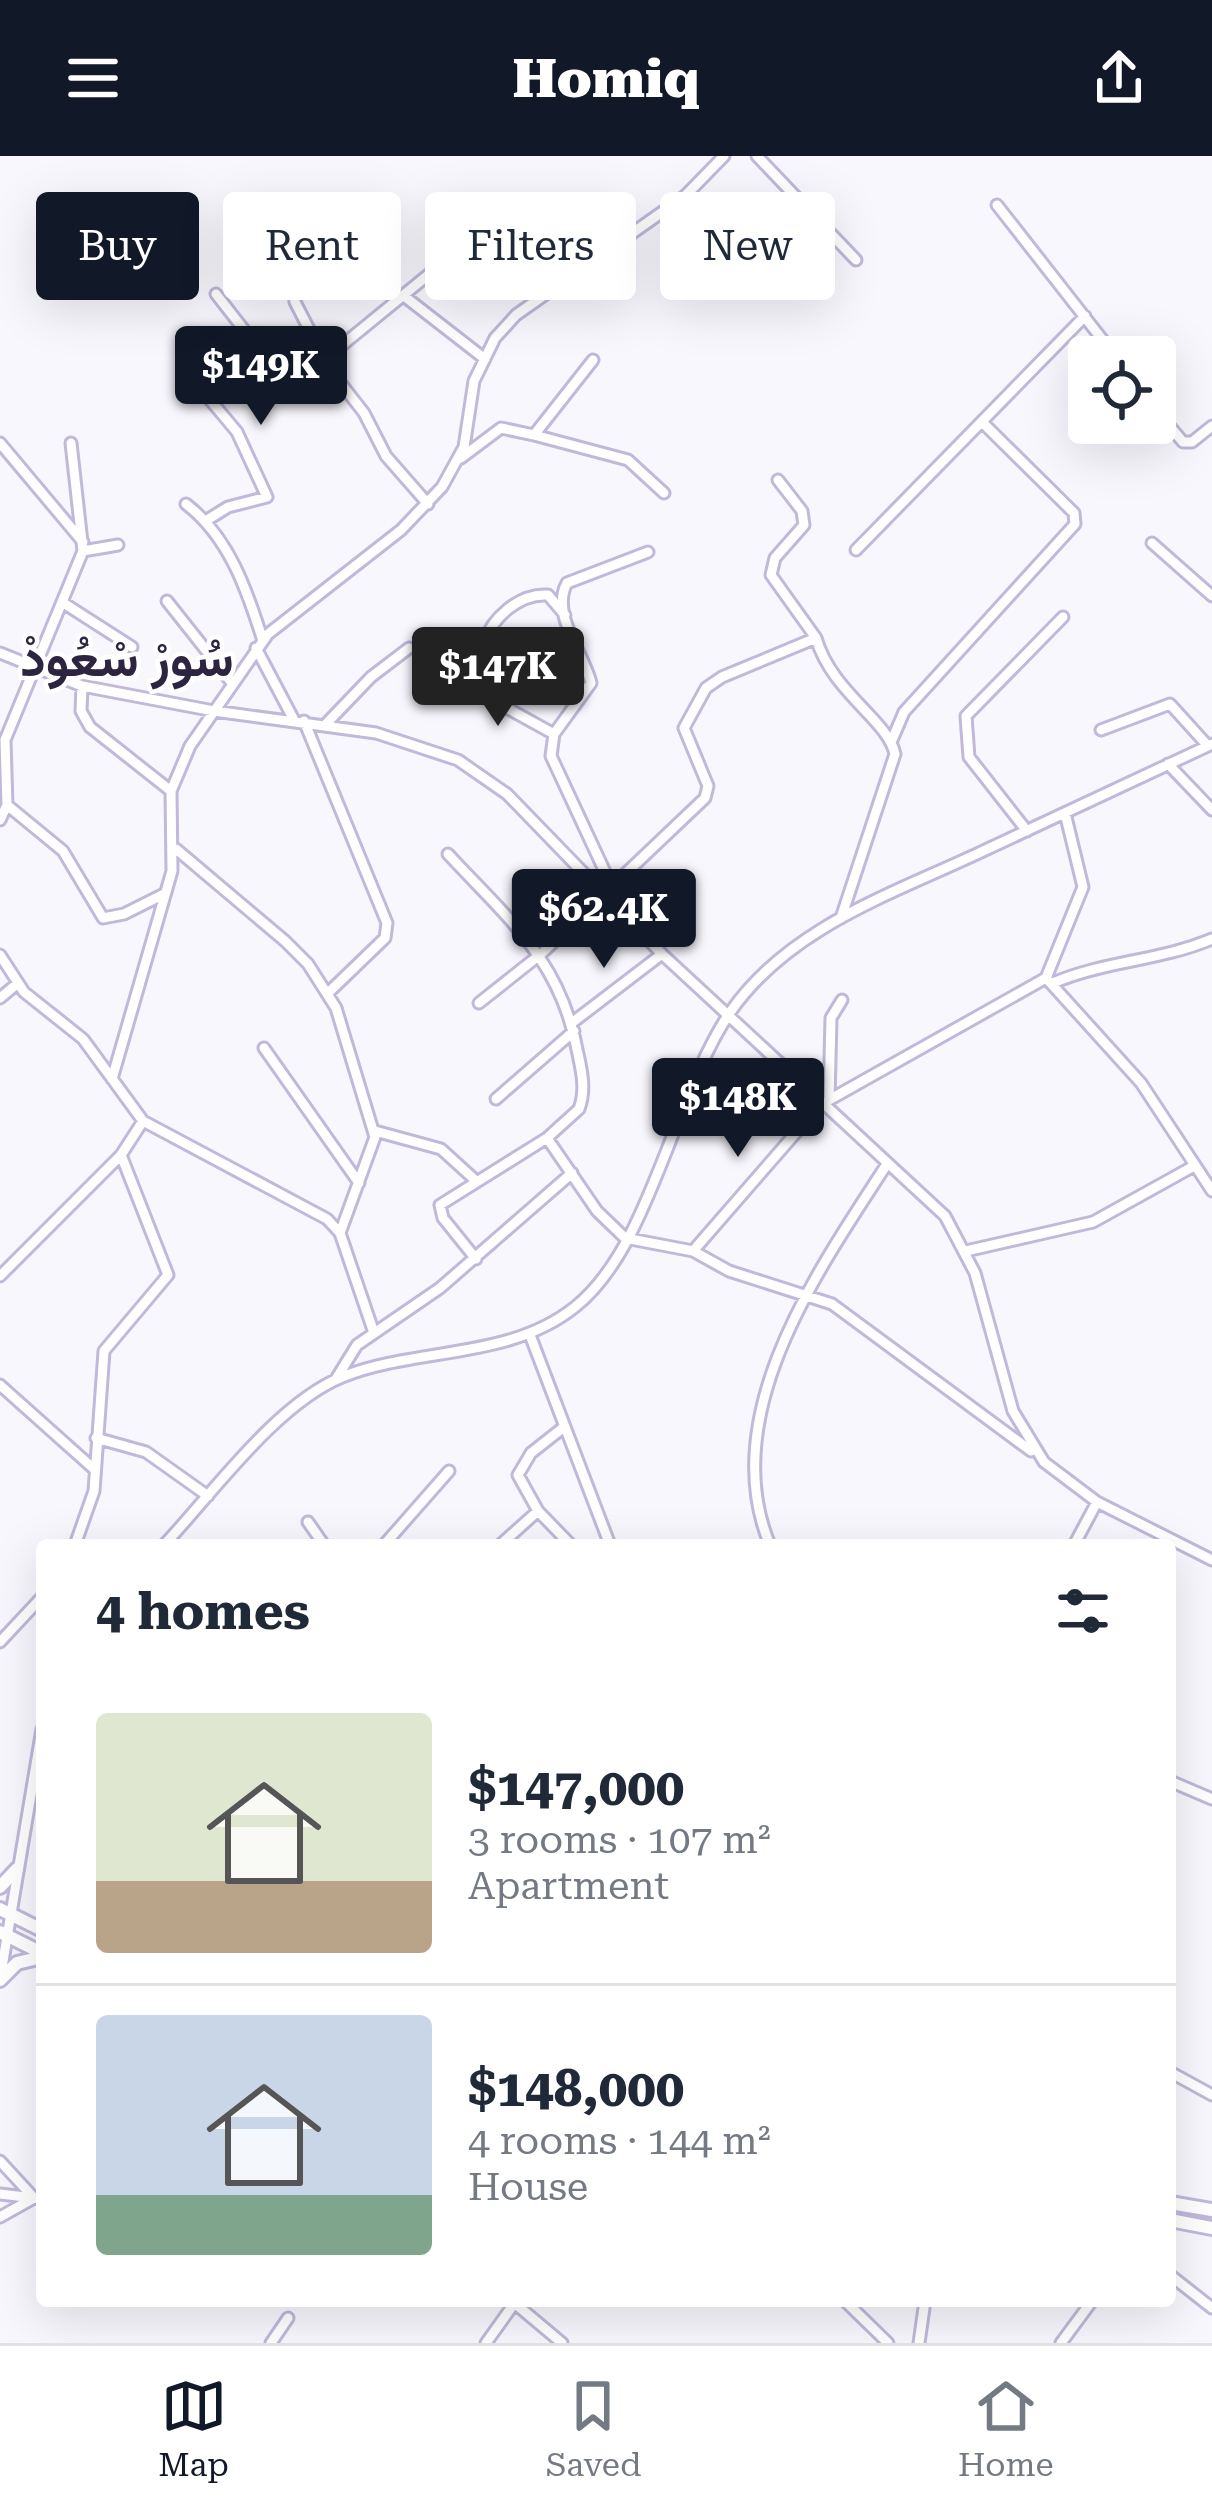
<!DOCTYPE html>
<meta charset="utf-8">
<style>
:root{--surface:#fff;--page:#f2f2f3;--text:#1f2937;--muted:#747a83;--line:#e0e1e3;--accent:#111827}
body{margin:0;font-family:"Roboto Serif",Vazirmatn,serif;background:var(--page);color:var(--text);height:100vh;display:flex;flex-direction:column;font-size:45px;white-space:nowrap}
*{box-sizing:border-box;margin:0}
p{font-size:39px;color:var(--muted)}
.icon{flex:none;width:66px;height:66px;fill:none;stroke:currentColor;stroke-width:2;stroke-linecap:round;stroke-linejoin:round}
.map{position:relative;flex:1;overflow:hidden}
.side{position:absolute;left:36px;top:1383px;width:1140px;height:768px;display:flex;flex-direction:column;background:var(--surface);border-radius:12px;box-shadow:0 12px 48px #0002}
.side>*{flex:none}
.hud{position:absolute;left:36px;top:36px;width:1140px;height:108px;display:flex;gap:24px}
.fabs{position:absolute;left:1068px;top:180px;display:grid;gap:24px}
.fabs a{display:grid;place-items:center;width:108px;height:108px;border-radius:12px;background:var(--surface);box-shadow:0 12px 48px #0002;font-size:60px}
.price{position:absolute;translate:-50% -102px;padding:0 27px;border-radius:12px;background:var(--accent);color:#fff;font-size:39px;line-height:78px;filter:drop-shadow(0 3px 6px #0008)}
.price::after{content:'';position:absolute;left:50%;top:72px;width:36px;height:27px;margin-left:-18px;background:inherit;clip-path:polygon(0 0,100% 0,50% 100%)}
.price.on{background:#222;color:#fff}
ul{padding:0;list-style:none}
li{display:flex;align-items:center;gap:36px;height:300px;padding:0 60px}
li+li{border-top:3px solid var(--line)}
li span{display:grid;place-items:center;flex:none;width:336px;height:240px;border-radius:12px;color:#555}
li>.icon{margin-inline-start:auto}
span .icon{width:144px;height:144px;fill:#fffc;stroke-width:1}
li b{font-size:51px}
h2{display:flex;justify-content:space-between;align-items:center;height:144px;padding:0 60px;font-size:51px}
.chip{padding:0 42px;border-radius:12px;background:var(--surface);box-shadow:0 12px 48px #0002;font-size:42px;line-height:108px}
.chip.on{background:var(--accent);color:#fff}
header{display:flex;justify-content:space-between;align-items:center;height:156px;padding:0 60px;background:var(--accent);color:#fff;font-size:54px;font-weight:800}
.menu{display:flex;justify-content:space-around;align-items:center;height:168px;border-top:3px solid var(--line);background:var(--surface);font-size:33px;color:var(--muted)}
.menu a{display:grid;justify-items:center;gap:6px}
.menu .on{color:var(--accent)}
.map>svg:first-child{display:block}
</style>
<header><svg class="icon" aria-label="menu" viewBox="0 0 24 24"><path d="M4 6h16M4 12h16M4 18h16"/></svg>Homiq<svg class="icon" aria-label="share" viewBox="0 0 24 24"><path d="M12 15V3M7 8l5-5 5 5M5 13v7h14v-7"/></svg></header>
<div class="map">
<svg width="1212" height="2187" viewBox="0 0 1212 2187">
<rect width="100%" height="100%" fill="#f8f7fe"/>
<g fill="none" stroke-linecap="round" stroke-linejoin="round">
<defs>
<path id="minor" d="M 757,0 L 856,104
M 997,49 L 1116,201
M 248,110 L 268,92 L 290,100 L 295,146 L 329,212 L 364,257 L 386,300 L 428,348
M 216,138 L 266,202 L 278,202 L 315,181
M 404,140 L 485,203
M 324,204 L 466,88
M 201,233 L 237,276 L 267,341 L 228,351 L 207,364
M 1155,253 L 1183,286 L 1192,286 L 1212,270
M 534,279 L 628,304 L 664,337
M 0,287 L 83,386
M 461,302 L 501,272 L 534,279 L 593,204
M 778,324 L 802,355 L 804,369 L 775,402 L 771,419 L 816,482
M 186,348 C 229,381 247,434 263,485
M 1152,387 L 1212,440
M 856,394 L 1085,160
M 83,395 L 118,389
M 167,445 L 232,527
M 65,448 L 132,491
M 483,488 C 492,462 519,437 548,439 L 565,459
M 256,492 L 294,564
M 0,497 L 82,530 L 214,555 L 376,577 L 458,604 L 507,638 L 662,798 L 945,1060 L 975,1117 L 1013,1255 L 1044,1306 L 1097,1346 L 1212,1404
M 465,529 L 554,578
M 82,530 L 81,555 L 90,571 L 171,635
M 304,565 L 387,767 L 385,782 L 328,837
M 325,569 L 371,521 L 409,492
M 1101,574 L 1170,548 L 1208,590
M 892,584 L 904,556 L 1075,368 L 1074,357 L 982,266
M 1168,608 L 1212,654
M 7,649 L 63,695 L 103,762 L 124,758 L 164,738
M 0,664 L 7,649 L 5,584 L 83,395 L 71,287
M 1027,675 L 969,601 L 966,560 L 1063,461
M 176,693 L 285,785 L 308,808 L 336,852 L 375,981 L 340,1077
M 448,698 C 509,764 561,804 578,898 C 582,916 586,935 579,953 L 547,982 L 440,1049 L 443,1062 L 476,1103
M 612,731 L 551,600 L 554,578 L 591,527 C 584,497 550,458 567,427 L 648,396
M 0,799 L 24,836 L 83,883 L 143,965 L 327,1063 L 340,1077 L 373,1174
M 1046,822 L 1141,927 L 1212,1035
M 1053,827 C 1104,805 1160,805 1212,783
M 0,842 L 18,827
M 479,847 L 542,797 L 705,642 L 708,630 L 684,572 L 706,532 L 722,521 L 816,482 C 832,537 888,564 895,598 L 841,762
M 573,866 L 662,798
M 264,892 L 359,1027
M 112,923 L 172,715 L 171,635 L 190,590 L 268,478 L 401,374 L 442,331 L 464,291 L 474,225 L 495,182 L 516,159 L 685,40 L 724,0
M 496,943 L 574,875
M 829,944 L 831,862 L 842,844
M 375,975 L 441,993 L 474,1023
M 547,982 L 597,1055 L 625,1082 L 693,1095 L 729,1115 L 832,1148 L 1031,1295
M 693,1095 L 820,949 L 1046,822 L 1083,731 L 1065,657
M 966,1095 L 1093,1066 L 1194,1010
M 0,1120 L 121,999
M 530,1179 L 610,1389
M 336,1223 L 357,1189 L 440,1132 L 572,1017
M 0,1229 L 94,1313
M 564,1271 L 531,1297 L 518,1319 L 538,1355 L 571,1389
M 96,1282 L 146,1296 L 208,1340
M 308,1366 L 324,1389
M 75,1389 L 94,1335 L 104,1195 L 168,1119 L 121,999 L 143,965
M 164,1389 C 212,1338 276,1248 342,1221 C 417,1191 509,1204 575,1151 C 651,1091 674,937 731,855 C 790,771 892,738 981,696 C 1058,660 1135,624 1212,588
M 384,1389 L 449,1315
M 500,1389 L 538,1355
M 770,1389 C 715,1259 819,1113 887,1008
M 1074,1389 L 1097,1346
M 0,1486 L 42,1441
M 1170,1625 L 1212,1643
M 0,1823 L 42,1573
M 1170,1916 L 1212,1939
M 0,2005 L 34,2042 L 0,2061
M 0,2038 L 42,2043
M 1170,2119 L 1212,2152
M 512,2145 L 562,2187
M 845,2145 L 888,2187
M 271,2187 L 288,2162
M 486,2187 L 516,2145
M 919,2187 L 925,2145
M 1061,2187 L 1092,2145"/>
<path id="major" d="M 0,1731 L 17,1713
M 0,1753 L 42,1774
M 0,1776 L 42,1797
M 0,1824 L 17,1807 L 42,1801
M 1170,2047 L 1212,2054
M 1170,2064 L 1212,2072"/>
</defs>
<!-- minor casing -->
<use href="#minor" stroke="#c1b8da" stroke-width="15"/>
<!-- major casing -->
<use href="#major" stroke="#c1b8da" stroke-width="18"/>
<!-- minor -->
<use href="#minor" stroke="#fff" stroke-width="9"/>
<!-- major -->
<use href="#major" stroke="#fff" stroke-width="12"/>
</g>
<g text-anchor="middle" stroke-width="9" stroke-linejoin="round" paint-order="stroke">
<!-- district labels -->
<g font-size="51" font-weight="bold" fill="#2d253f" stroke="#fff">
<text x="127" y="520">سُورْ سْعُودْ</text>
</g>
</g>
</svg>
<div class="fabs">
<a><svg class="icon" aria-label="locate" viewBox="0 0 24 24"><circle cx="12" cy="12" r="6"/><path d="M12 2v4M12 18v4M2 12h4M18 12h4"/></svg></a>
</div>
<b class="price" style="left:261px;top:272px">$149K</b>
<b class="price on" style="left:498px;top:573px">$147K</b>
<b class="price" style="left:604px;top:815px">$62.4K</b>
<b class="price" style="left:738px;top:1004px">$148K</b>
<div class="hud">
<a class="chip on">Buy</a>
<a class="chip">Rent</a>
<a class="chip">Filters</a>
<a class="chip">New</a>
</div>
<section class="side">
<h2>4 homes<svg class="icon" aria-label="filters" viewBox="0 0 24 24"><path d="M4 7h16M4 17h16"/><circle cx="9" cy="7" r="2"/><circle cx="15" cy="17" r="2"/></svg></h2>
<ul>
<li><span style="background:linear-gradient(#dfe7d0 70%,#b9a48a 0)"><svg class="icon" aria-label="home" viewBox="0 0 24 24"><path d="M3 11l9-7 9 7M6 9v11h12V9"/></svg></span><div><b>$147,000</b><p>3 rooms · 107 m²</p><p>Apartment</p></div></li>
<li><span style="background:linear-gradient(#c9d6e8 75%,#7fa58c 0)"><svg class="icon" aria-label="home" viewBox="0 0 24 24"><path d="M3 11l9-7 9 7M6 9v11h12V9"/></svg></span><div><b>$148,000</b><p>4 rooms · 144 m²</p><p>House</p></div></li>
</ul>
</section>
</div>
<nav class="menu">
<a class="on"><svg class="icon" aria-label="map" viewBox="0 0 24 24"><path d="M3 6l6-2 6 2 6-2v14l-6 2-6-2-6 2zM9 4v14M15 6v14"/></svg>Map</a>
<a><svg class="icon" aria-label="saved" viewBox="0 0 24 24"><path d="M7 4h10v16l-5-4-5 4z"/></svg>Saved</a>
<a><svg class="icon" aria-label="home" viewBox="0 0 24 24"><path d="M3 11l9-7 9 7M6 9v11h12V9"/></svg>Home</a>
</nav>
